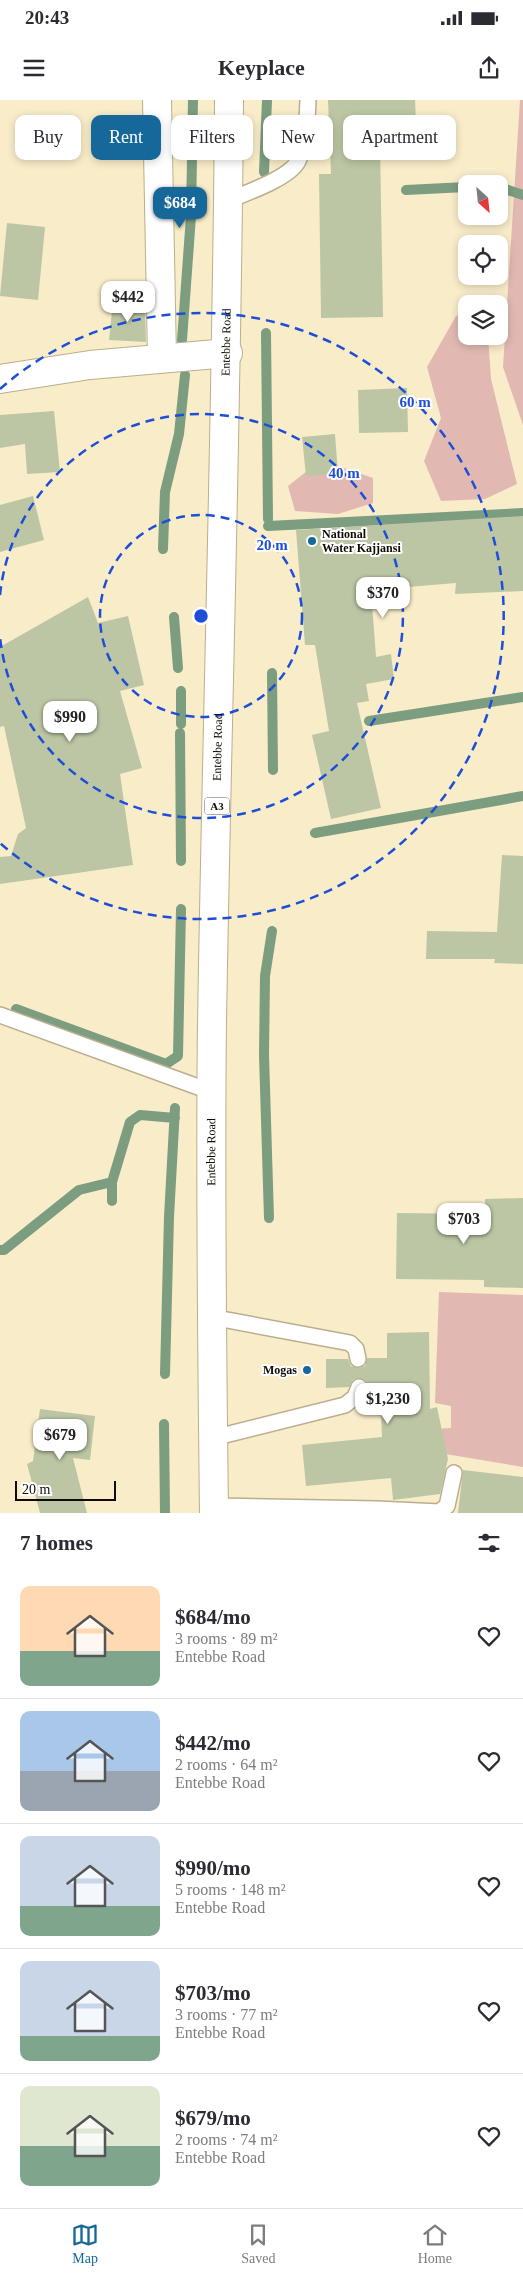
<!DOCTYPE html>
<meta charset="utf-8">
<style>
:root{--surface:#fff;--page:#f7f7f7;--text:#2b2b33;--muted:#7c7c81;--line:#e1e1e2;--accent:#156899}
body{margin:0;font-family:"Times New Roman",serif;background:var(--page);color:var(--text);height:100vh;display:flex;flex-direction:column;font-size:19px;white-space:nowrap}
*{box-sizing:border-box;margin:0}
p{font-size:16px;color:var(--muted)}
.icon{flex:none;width:28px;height:28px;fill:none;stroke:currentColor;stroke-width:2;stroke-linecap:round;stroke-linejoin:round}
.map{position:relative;height:1413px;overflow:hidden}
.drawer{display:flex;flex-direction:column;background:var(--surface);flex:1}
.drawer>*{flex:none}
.guide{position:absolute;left:15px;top:15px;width:494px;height:45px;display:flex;gap:10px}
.needle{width:32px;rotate:153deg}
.controls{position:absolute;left:458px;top:75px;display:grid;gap:10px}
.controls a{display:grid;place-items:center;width:50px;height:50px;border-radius:10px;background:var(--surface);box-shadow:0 2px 8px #0003;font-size:25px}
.scale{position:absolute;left:15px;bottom:12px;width:101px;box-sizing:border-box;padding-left:5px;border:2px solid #100b02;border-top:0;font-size:14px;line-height:18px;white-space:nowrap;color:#100b02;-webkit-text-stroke:4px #fff;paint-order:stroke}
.price{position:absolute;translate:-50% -42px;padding:0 11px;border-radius:10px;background:#fff;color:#222;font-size:16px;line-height:32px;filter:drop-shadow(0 1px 2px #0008)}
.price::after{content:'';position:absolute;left:50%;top:30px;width:15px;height:11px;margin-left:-8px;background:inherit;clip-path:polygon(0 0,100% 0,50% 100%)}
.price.selected{background:var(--accent);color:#fff}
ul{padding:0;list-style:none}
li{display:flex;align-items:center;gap:15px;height:125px;padding:0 20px}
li+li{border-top:1px solid var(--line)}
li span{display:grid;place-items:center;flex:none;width:140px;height:100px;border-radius:10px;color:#555}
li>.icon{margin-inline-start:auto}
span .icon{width:60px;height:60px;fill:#fffc;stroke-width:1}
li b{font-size:21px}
h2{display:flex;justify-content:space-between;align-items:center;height:60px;padding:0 20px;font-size:21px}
.chip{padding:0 18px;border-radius:10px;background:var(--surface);box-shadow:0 2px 8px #0003;font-size:18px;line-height:45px}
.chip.selected{background:var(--accent);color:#fff}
.status{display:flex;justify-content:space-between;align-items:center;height:35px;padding:0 25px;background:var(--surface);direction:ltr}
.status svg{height:14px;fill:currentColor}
header{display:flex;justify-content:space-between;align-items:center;height:65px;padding:0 20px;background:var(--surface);font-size:22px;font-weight:600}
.tab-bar{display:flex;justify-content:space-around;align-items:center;height:70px;border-top:1px solid var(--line);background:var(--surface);font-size:14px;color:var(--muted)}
.tab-bar a{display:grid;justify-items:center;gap:2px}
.tab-bar .selected{color:var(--accent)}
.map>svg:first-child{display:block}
</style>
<div class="status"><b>20:43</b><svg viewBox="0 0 49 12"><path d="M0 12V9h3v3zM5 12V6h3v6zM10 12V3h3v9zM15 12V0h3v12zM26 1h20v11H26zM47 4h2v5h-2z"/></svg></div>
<header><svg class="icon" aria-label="menu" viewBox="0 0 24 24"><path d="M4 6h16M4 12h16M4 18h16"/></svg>Keyplace<svg class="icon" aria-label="share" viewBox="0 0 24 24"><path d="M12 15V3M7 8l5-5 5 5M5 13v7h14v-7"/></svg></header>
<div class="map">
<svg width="523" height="1413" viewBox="0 0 523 1413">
<rect width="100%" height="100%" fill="#f9ecc9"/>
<!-- green -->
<path fill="#e1b9b2" d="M 520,0 L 523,0 L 523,325 L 503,267 Z
M 466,212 L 466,236 L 488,236 L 491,279 L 517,384 L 485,399 L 441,401 L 424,361 L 441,318 L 427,267 L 456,216 Z
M 321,360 L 373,378 L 373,403 L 338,414 L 295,411 L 288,386 Z
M 439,1192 L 523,1195 L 523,1367 L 433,1352 L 434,1329 L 451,1328 L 451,1306 L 435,1303 Z"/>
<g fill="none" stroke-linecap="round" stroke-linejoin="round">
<!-- stream -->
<path stroke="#7c9d7f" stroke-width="10" d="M 264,72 L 267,0
M 499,87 L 523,95
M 406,90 L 466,87
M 266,233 L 268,419
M 182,240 L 191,116 L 193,0
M 268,426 L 523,413
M 163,449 L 165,392 L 179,334 L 185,275
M 174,517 L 178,568
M 272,573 L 273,670
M 181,591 L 181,624
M 369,621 L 523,597
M 180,633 L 181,761
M 315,733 L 523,696
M 16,909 L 166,964 L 178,956 L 181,809
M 112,1101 L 112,1082 L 130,1022 L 140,1015 L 175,1018
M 269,1118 L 264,955 L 265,876 L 272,831
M 0,1150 L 4,1150 L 79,1090 L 112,1082
M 165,1274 L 169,1117 L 175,1008
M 164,1324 L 165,1413"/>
</g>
<!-- building -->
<path fill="#bcc6a4" d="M 328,0 L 415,0 L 417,44 L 380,45 L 383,217 L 321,218 L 319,74 L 331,74 Z
M 7,123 L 45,127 L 38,200 L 0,196 Z
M 113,202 L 145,205 L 146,242 L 109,240 Z
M 407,288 L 408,332 L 359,333 L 358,290 Z
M 54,311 L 60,372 L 27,374 L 25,344 L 0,348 L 0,315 Z
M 335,334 L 338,374 L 306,376 L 302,337 Z
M 33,396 L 44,440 L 0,452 L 0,405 Z
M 523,416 L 523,491 L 455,494 L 456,483 L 371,490 L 376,557 L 391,554 L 394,579 L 366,584 L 369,601 L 357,603 L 381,708 L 331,719 L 312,635 L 329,631 L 315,545 L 305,545 L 296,430 Z
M 88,497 L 98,523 L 128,516 L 144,585 L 120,591 L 142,668 L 120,674 L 133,765 L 0,784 L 0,757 L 11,756 L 18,734 L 26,728 L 4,626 L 0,627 L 0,547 Z
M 502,755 L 523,756 L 523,864 L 494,863 L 495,859 L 426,859 L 427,831 L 497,832 Z
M 523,1098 L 523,1188 L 484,1187 L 484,1180 L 396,1179 L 397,1113 L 485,1114 L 485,1099 Z
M 429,1232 L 430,1309 L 437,1307 L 448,1359 L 440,1394 L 393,1400 L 391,1378 L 306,1386 L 302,1345 L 382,1337 L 380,1287 L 368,1287 L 366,1281 L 358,1278 L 353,1280 L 349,1287 L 326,1288 L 326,1259 L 348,1259 L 351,1266 L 360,1268 L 365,1266 L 367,1258 L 387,1258 L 387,1233 Z
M 40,1309 L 95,1316 L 90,1360 L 73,1358 L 87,1413 L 40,1413 L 27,1364 L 33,1361 Z
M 463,1370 L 523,1377 L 523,1413 L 458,1413 Z"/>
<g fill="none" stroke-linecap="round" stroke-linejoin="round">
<defs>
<path id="lane" d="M 229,100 C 246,93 290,78 298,61 C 307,43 307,19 308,0
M 0,915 L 212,992
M 211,1217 L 350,1243 L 356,1249 L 358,1259
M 213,1338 L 345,1305 L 355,1297 L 359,1287
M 214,1406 L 377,1409 L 439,1412 L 447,1406 L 454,1373"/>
<path id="street" d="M 157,0 L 162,258
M 0,279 L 90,265 L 228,253"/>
<g id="primary">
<path id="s1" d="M 214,1413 C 212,1250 210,1086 212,923 C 217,615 227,308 229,0"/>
</g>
</defs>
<!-- lane casing -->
<use href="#lane" stroke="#baae8c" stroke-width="18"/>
<!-- street casing -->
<use href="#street" stroke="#baae8c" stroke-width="30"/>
<!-- primary casing -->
<use href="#primary" stroke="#baae8c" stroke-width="30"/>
<!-- lane -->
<use href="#lane" stroke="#fff" stroke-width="15"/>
<!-- street -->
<use href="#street" stroke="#fff" stroke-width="28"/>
<!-- primary -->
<use href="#primary" stroke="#fff" stroke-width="28"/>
</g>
<!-- distance rings -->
<g fill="none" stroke="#1d4ed8" stroke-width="2.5" stroke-dasharray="9 6">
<circle cx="201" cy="516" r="101"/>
<path d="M0 495A202 202 0 1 1 0 537"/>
<path d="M0 289A303 303 0 1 1 0 743"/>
</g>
<!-- markers -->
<g fill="#156899" stroke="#fff" stroke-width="2">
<circle cx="312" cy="441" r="5"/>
<circle cx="307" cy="1270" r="5"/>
</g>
<g text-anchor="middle" stroke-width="4" stroke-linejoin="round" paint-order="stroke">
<!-- shield labels -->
<rect fill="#fff" stroke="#58544e" stroke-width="1" x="204.5" y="697.5" width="25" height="17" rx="4"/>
<g font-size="11" font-weight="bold" fill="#100b02">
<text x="217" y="710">A3</text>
</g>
<!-- street labels -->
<g font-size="12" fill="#100b02" stroke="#fff">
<text dy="4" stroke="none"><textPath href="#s1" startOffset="1171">Entebbe Road</textPath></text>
<text dy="4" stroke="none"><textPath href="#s1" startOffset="766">Entebbe Road</textPath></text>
<text dy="4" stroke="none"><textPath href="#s1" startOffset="361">Entebbe Road</textPath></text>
</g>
<!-- poi labels -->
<g font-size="12" font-weight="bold" fill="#100b02" stroke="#fff" text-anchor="start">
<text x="322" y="438">National<tspan x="322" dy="14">Water Kajjansi</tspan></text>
<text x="297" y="1274" text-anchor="end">Mogas</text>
</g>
</g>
<circle cx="201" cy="516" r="8" fill="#1d4ed8" stroke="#fff" stroke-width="2.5"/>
<g font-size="15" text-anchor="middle" font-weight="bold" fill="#1d4ed8" stroke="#fff" stroke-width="4" stroke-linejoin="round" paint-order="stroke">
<text x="415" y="307">60 m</text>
<text x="344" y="378">40 m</text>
<text x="272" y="450">20 m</text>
</g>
</svg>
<div class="controls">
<a><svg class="needle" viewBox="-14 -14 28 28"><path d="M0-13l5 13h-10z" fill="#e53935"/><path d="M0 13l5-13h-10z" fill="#7c7c81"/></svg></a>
<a><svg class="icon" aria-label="locate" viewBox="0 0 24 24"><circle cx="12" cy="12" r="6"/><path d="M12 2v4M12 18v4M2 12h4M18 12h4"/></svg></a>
<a><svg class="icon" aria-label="layers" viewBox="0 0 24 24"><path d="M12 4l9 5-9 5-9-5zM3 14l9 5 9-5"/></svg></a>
</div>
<div class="scale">20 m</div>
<b class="price selected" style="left:180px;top:129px">$684</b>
<b class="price" style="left:128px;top:223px">$442</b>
<b class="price" style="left:383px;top:519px">$370</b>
<b class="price" style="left:70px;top:643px">$990</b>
<b class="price" style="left:464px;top:1145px">$703</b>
<b class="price" style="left:388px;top:1325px">$1,230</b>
<b class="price" style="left:60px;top:1361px">$679</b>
<div class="guide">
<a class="chip">Buy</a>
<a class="chip selected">Rent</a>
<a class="chip">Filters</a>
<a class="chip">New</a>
<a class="chip">Apartment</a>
</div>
</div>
<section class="drawer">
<h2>7 homes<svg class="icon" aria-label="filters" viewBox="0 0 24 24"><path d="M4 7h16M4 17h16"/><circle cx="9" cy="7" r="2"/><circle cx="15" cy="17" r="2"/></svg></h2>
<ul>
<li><span style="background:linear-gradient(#ffd9b3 65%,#7fa58c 0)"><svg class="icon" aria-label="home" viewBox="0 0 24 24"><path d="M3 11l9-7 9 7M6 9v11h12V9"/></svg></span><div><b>$684/mo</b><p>3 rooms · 89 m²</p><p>Entebbe Road</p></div><svg class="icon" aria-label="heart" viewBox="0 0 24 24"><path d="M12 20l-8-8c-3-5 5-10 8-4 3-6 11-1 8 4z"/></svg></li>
<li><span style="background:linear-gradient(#a9c7e8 60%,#9aa5b1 0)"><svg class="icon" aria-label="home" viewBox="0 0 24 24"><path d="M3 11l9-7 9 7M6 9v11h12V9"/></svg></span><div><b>$442/mo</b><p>2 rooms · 64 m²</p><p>Entebbe Road</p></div><svg class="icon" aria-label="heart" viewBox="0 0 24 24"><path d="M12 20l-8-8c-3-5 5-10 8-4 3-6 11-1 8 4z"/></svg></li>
<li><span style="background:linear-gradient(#c9d6e8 70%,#7fa58c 0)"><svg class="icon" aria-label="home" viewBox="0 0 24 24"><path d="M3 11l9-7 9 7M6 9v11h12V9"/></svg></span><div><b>$990/mo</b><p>5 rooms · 148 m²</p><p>Entebbe Road</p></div><svg class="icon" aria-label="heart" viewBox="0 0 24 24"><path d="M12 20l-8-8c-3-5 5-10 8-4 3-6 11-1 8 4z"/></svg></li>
<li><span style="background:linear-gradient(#c9d6e8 75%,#7fa58c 0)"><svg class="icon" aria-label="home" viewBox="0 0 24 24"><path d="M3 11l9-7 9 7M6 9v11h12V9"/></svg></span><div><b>$703/mo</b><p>3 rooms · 77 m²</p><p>Entebbe Road</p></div><svg class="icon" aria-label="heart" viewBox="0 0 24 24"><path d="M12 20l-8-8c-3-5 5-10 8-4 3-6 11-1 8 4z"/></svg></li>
<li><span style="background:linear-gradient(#dfe7d0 60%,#7fa58c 0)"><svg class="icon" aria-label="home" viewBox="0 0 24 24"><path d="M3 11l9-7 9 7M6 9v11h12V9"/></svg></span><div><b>$679/mo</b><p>2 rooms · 74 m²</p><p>Entebbe Road</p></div><svg class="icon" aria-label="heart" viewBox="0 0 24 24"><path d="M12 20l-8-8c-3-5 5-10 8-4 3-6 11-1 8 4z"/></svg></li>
</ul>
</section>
<nav class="tab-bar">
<a class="selected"><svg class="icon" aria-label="map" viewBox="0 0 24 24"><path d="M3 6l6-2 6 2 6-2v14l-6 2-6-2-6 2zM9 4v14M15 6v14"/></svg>Map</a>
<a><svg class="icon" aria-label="saved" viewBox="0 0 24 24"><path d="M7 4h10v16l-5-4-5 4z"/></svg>Saved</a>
<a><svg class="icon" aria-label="home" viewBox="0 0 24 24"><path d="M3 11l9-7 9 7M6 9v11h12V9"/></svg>Home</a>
</nav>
